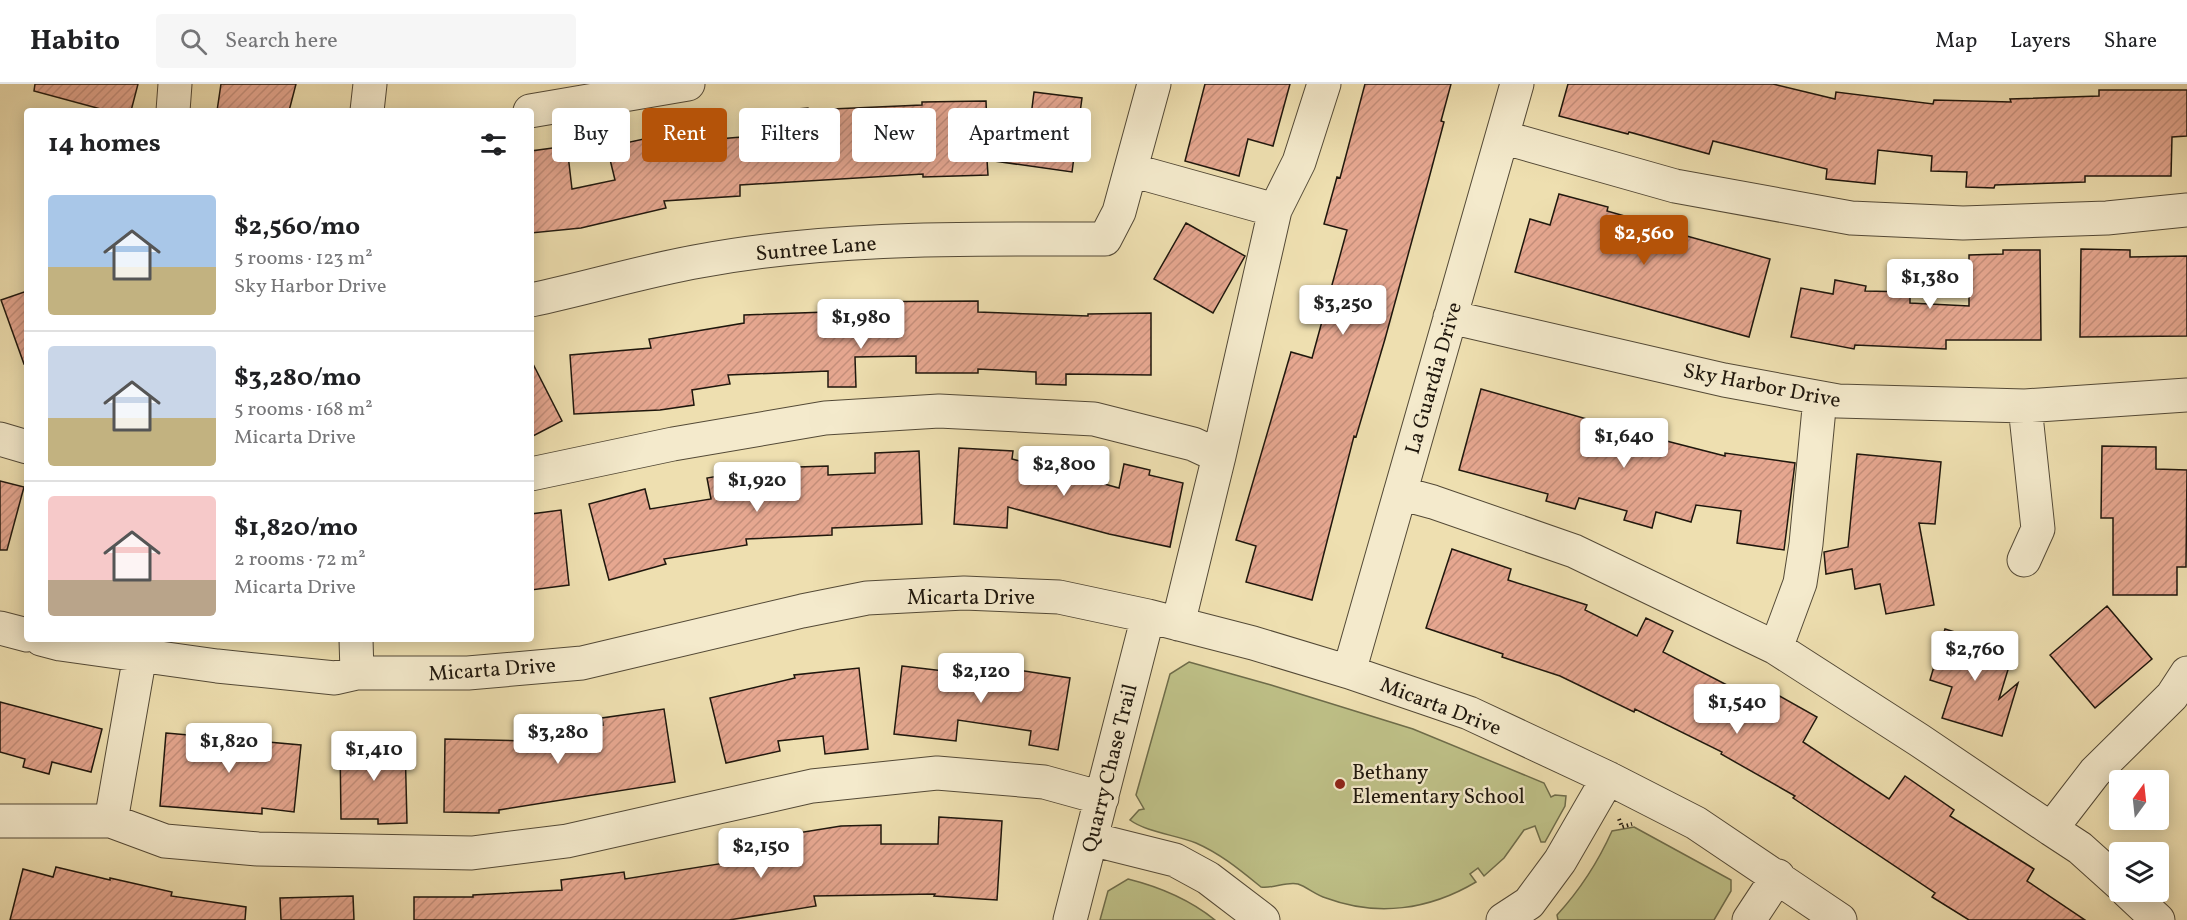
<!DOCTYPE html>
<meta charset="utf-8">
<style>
:root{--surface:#fff;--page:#f6f6f6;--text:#202124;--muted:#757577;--line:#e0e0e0;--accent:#b45309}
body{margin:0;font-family:Vollkorn,serif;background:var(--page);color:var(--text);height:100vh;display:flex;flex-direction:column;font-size:22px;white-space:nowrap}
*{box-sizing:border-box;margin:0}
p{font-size:20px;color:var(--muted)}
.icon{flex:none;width:33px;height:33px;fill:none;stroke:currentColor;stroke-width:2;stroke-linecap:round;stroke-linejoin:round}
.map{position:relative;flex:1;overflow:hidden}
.side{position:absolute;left:24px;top:24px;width:510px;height:534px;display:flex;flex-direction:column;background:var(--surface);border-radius:6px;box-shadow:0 3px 15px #0003}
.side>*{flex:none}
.top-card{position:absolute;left:552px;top:24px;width:570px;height:54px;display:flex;gap:12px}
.needle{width:39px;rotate:15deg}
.controls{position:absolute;left:2109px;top:686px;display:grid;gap:12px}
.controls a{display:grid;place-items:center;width:60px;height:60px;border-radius:6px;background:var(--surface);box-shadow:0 3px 15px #0003;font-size:30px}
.price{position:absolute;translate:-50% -51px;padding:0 14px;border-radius:6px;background:#fff;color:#222;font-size:20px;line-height:39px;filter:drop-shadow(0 2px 3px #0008)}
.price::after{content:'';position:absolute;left:50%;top:36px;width:18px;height:14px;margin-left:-9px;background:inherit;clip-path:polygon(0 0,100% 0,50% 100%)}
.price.current{background:var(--accent);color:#fff}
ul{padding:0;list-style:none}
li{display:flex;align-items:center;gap:18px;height:150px;padding:0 24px}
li+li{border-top:2px solid var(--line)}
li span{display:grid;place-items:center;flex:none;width:168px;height:120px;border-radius:6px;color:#555}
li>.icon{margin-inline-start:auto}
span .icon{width:72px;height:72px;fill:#fffc;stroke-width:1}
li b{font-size:26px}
h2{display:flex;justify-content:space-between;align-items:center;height:72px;padding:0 24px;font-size:26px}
.tag{padding:0 21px;border-radius:6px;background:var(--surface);box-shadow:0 3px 15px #0003;font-size:21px;line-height:54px}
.tag.current{background:var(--accent);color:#fff}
header{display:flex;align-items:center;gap:36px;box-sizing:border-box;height:84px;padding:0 30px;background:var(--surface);border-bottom:2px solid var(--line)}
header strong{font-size:28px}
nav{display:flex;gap:33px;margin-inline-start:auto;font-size:21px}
.search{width:420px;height:54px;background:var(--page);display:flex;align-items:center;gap:15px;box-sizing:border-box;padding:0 21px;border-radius:6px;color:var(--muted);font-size:22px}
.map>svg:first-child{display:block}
</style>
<header>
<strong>Habito</strong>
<div class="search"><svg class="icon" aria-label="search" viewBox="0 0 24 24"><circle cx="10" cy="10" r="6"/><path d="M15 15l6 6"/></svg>Search here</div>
<nav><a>Map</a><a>Layers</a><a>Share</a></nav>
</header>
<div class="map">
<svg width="2187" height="836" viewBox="0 0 2187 836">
<defs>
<pattern id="building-hatch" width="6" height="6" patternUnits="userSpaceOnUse" patternTransform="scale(1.5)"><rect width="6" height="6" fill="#e6a790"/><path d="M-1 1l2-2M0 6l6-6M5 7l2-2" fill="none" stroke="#c58f7b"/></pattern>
</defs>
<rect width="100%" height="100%" fill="#eedfb0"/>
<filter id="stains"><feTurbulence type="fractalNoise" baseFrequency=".00333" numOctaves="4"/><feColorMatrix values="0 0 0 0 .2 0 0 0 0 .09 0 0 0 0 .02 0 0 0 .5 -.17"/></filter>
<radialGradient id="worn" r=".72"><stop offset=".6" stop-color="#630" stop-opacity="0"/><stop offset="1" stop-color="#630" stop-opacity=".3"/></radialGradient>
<!-- green -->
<path fill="#bec087" stroke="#6e6c4a" stroke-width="1.5" d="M 1189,578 L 1271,601 L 1413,645 L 1544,699 L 1551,713 L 1555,711 L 1566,712 L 1565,722 L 1545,758 L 1541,758 L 1535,742 L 1524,746 L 1504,774 L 1484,792 L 1478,784 L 1470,790 L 1476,798 C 1429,826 1377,833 1326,814 C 1316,811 1307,803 1298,800 C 1287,797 1273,805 1261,803 C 1240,786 1221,770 1196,759 C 1176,751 1146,748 1130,736 L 1139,726 L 1144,725 L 1136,711 L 1170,590 Z
M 1634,743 L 1731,796 L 1731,807 L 1714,836 L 1558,836 L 1557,831 C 1580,806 1598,778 1612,747 Z
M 1128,795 C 1160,803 1189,815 1215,836 L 1100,836 L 1108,807 Z"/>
<!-- building -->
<path fill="url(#building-hatch)" stroke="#1f170d" stroke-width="1.5" d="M 35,0 L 138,0 L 131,27 L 108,27 L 34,7 Z
M 221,0 L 296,0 L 289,27 L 217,27 Z
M 1205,0 L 1290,0 L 1273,62 L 1248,55 L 1239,92 L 1185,77 Z
M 1365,0 L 1451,0 L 1441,37 L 1444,38 L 1428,98 L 1385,255 L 1356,353 L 1354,352 L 1312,516 L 1246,498 L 1256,462 L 1236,456 L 1291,268 L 1312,274 L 1347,146 L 1324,140 L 1337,93 L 1340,94 Z
M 1568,0 L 1773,0 L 1835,15 L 1836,8 L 1933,20 L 1934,16 L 2011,18 L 2010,15 L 2099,12 L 2099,6 L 2187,6 L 2187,52 L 2172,53 L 2171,92 L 2085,92 L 2085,98 L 1995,101 L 1994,104 L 1966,103 L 1967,88 L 1931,87 L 1932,72 L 1878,66 L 1875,100 L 1826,95 L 1827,85 L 1713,57 L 1709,70 L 1629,48 L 1628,50 L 1559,32 Z
M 1034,8 L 1082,14 L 1072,88 L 987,76 L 988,91 L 923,93 L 923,90 L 740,101 L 740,112 L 664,117 L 666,124 L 581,144 L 531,149 L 531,67 L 567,62 L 572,105 L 615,96 L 607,63 L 667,50 L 666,37 L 692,34 L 693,57 L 754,52 L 751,29 L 808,24 L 809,26 L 922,21 L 922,18 L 986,17 L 987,44 L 1029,48 Z
M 1559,110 L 1608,123 L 1607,127 L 1684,149 L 1683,151 L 1770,175 L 1749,253 L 1515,188 L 1530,135 L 1550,141 Z
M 1186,139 L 1245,172 L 1213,229 L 1154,195 Z
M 2081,165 L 2130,166 L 2130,173 L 2187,172 L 2187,252 L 2080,253 Z
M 2003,166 L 2040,166 L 2041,256 L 1946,256 L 1946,265 L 1855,261 L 1854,265 L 1791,253 L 1801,204 L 1833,210 L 1835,196 L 1866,202 L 1865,207 L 1910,208 L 1910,219 L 1969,222 L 1969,171 L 2003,170 Z
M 27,207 L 27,279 L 24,280 L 1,216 Z
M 978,217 L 978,228 L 1088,232 L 1088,230 L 1151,229 L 1151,291 L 1066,290 L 1066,301 L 1036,300 L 1036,288 L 978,285 L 978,289 L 916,289 L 916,272 L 855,273 L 856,303 L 828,303 L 828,287 L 728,291 L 730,300 L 692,306 L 694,321 L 660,326 L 574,330 L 570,271 L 651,264 L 649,255 L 744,239 L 744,231 L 827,228 L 827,218 Z
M 531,276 L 562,337 L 531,353 Z
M 1481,305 L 1647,352 L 1725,372 L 1725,369 L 1795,379 L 1784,466 L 1737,459 L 1741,427 L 1696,421 L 1691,438 L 1656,428 L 1652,444 L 1624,436 L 1627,427 L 1579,414 L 1575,425 L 1546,417 L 1548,410 L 1459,386 Z
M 2102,362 L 2156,363 L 2156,385 L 2187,386 L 2186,483 L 2177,483 L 2177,511 L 2113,511 L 2113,434 L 2101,434 Z
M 959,364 L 1013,367 L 1012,375 L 1119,404 L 1124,380 L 1150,386 L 1149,391 L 1183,399 L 1170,463 L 1109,450 L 1008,423 L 1007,444 L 954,440 Z
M 919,367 L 922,440 L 832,444 L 832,451 L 746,455 L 747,461 L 664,475 L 666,480 L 609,496 L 589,420 L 645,405 L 650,425 L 711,415 L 707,394 L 735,389 L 737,399 L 799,395 L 798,383 L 828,382 L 828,391 L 875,389 L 875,369 Z
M 1857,370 L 1941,378 L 1935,440 L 1919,439 L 1934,521 L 1886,530 L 1880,500 L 1855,505 L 1852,485 L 1826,490 L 1824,468 L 1848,463 Z
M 0,397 L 24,403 L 7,466 L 0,466 Z
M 561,426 L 569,501 L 531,506 L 531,430 Z
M 1452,465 L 1511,485 L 1508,496 L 1587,521 L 1585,526 L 1637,552 L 1646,534 L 1673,547 L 1663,568 L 1752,614 L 1760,601 L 1817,633 L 1803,658 L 1889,715 L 1905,692 L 1954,726 L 1950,732 L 2034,785 L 2027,797 L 2085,836 L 1969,836 L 1932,813 L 1935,809 L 1793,714 L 1795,712 L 1721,670 L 1722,668 L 1635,625 L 1634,628 L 1560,592 L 1502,573 L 1503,570 L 1426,544 Z
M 2107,522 L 2152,575 L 2095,624 L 2050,571 Z
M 1945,545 L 2014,566 L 1999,615 L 2018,599 L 2002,652 L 1942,634 L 1952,603 L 1930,596 Z
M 902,582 L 1003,594 L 1004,584 L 1070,594 L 1058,666 L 1029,661 L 1031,647 L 958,636 L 956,657 L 894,650 Z
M 859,584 L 868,665 L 825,670 L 823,652 L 778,657 L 780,667 L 726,679 L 710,614 L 795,594 L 794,591 Z
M 0,618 L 102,645 L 91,688 L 52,678 L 49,690 L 23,683 L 25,675 L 0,668 Z
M 664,625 L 675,698 L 499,726 L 499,729 L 444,728 L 445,655 L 527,657 L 526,652 L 603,641 L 602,634 Z
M 166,649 L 301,661 L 294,728 L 262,724 L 262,730 L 160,722 Z
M 405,658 L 407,739 L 378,740 L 378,735 L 341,735 L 340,659 Z
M 939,733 L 1002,737 L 997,816 L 934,812 L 935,810 L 814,812 L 816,822 L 729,836 L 414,836 L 414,813 L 473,813 L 473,811 L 562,806 L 561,796 L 624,788 L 625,795 L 744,776 L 741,758 L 841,742 L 881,741 L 881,760 L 938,760 Z
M 56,783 L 110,796 L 110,794 L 172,808 L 171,812 L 246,823 L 245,836 L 10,836 L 23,785 L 53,793 Z
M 353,812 L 354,836 L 281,836 L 280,814 Z"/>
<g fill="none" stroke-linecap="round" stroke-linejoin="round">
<defs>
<path id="minor" d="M 173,27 L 175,0
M 367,27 L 370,0
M 530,27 L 688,0
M 1502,53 L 1675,102 L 1851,134 L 1963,139 L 2107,134 L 2187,126
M 1131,86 L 1275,126 L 1219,372
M 1275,126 L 1299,78 L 1324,0
M 531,216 C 588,204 643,187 700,177 C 834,152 970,155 1105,155 L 1119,128 L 1154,0
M 1450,233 L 1724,296 L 1838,317 L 2025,322 L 2187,311
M 0,355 L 27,363
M 531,390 L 673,360 L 825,334 L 939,327 L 1094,335 L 1193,360 L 1219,372 L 1178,540
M 1400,409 L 1433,418 L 1574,467 L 1776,564 L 1800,499 L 1806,460 L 1820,314
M 2024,476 L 2038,445 L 2025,322
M 0,544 L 27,551
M 41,555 L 60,560 L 217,582 L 335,594 L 357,589 L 468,589 L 582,579 L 802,527 L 867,514 L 964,509 L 1059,513 L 1148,532 L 1253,559 L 1349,588 L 1469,629 L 1608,694 L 1696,739 L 1840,836
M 356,555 L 357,589
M 1776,564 L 1919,656 L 2051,745 L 2095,688 L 2172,612 L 2187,589
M 1349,588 L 1517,0
M 2,737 L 111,737 L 140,571
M 111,737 L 165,757 L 258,765 L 472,769 L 567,757 L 812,702 L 937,689 L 1044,698 L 1102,714
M 2051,745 L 2080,764 L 2120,800
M 1091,755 L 1175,776 L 1208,794 L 1263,836
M 2127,807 L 2158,836
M 1070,836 L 1148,532
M 1503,836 L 1529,819 L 1560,777 L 1608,694
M 1749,836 L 1778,792"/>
</defs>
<!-- minor casing -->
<use href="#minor" stroke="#534936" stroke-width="35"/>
<!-- path -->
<path stroke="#1f170d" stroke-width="4" stroke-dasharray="1.5 3" stroke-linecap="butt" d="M 1619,735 L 1622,743 L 1632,740"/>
<!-- minor -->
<use href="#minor" stroke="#f4eacc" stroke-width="33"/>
</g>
<!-- markers -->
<circle fill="#8f2418" stroke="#f4eacc" stroke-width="2" cx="1340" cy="700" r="6"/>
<g text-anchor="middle" stroke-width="4.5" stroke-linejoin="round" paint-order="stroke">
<!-- street labels -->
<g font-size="21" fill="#1f170d" stroke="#f4eacc">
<text transform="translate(816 164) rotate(-5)" y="7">Suntree Lane</text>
<text transform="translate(1433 294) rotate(-74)" y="7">La Guardia Drive</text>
<text transform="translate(1762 301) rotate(11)" y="7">Sky Harbor Drive</text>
<text x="971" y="520">Micarta Drive</text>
<text transform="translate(492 585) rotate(-4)" y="7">Micarta Drive</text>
<text transform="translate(1441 622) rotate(21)" y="7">Micarta Drive</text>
<text transform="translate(1109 684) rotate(-76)" y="7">Quarry Chase Trail</text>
</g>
<!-- poi labels -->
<g font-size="21" fill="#1f170d" stroke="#f4eacc" text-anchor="start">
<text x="1352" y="695">Bethany<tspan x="1352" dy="24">Elementary School</tspan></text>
</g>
</g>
<rect width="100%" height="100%" filter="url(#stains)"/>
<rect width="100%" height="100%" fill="url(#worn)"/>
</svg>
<div class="controls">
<a><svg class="needle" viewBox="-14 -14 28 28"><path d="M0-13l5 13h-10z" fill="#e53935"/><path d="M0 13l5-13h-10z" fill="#757577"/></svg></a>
<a><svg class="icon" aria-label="layers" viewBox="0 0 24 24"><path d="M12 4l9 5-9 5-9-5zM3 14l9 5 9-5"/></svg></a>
</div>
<b class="price current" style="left:1644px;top:182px">$2,560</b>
<b class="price" style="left:1930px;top:226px">$1,380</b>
<b class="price" style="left:1343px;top:252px">$3,250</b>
<b class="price" style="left:861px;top:266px">$1,980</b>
<b class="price" style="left:1624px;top:385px">$1,640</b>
<b class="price" style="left:1064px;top:413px">$2,800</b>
<b class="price" style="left:757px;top:429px">$1,920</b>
<b class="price" style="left:1975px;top:598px">$2,760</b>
<b class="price" style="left:981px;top:620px">$2,120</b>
<b class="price" style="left:1737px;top:651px">$1,540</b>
<b class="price" style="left:558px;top:681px">$3,280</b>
<b class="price" style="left:229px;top:690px">$1,820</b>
<b class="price" style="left:374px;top:698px">$1,410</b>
<b class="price" style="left:761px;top:795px">$2,150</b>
<div class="top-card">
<a class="tag">Buy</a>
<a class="tag current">Rent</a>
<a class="tag">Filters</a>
<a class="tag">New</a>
<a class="tag">Apartment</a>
</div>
<section class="side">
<h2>14 homes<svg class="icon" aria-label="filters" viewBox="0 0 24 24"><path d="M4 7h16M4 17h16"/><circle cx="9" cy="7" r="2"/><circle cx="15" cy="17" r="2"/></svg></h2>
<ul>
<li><span style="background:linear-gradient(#a9c7e8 60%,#c2b280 0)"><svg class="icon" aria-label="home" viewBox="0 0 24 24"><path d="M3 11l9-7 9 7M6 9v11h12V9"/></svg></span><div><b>$2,560/mo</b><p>5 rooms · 123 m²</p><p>Sky Harbor Drive</p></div></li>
<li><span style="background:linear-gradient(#c9d6e8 60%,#c2b280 0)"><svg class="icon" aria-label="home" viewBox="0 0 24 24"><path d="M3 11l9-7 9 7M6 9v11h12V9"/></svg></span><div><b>$3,280/mo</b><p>5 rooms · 168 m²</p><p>Micarta Drive</p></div></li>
<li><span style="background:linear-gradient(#f6c9c9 70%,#b9a48a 0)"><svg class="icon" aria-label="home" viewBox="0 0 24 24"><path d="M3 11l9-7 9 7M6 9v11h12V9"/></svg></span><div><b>$1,820/mo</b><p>2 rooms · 72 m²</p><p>Micarta Drive</p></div></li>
</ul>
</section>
</div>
